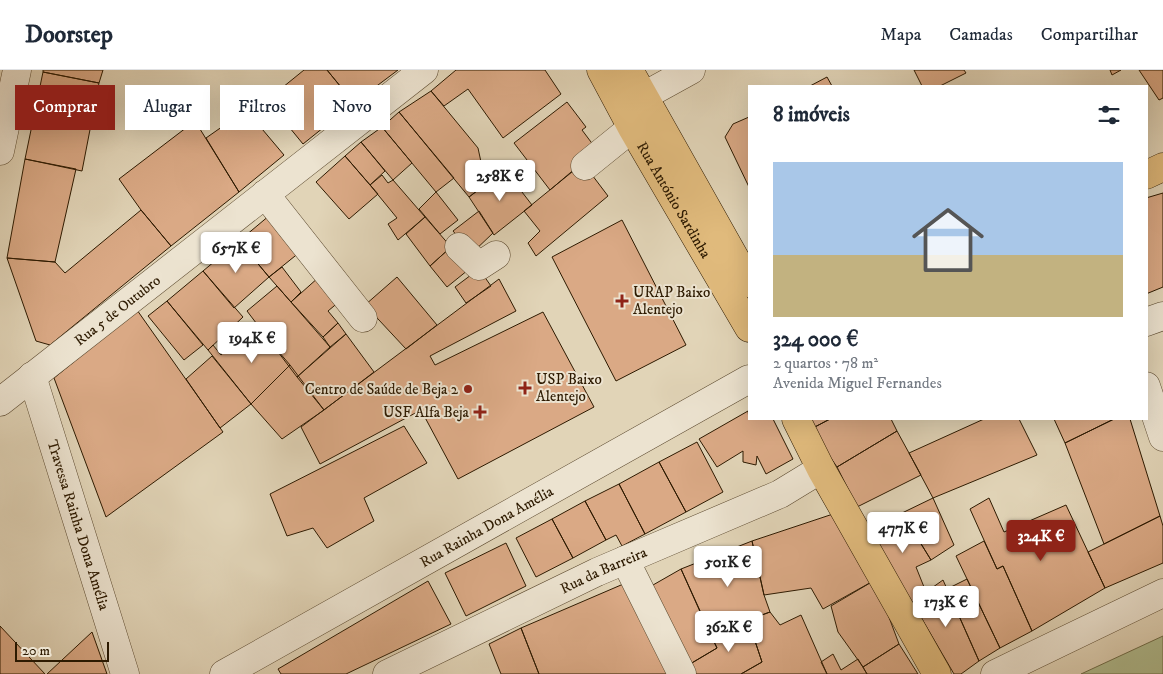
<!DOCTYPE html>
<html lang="pt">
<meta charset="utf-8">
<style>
:root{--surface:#fff;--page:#f6f6f7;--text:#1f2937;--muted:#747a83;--line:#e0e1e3;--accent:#8f2418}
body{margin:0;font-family:"IM FELL DW Pica",serif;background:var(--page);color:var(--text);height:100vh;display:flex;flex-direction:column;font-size:19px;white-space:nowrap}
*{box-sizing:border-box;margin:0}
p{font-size:16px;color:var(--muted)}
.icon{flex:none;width:28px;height:28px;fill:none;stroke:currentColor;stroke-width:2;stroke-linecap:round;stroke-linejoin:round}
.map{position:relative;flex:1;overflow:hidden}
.details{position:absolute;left:748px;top:15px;width:400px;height:335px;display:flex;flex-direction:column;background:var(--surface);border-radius:0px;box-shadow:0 5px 20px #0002}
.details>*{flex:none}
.top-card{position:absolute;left:15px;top:15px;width:475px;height:45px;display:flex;gap:10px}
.scale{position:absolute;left:15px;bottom:12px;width:94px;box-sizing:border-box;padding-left:5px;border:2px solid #2d1a01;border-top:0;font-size:14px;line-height:18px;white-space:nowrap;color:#2d1a01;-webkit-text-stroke:4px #ece3d0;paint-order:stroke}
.price{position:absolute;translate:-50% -42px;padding:0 11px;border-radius:5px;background:#fff;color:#222;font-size:16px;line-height:32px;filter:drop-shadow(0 1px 2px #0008)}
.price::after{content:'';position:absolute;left:50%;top:30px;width:15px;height:11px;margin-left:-8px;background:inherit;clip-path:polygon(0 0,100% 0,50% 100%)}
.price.active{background:var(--accent);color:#fff}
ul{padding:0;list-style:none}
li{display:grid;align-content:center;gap:10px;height:265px;padding:0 25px}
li+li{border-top:1px solid var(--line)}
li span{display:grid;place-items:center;height:155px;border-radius:0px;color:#555}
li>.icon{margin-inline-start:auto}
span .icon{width:90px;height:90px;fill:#fffc;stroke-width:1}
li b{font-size:21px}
h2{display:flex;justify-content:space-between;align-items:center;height:60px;padding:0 25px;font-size:21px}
.chip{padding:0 18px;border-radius:0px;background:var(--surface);box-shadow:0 5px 20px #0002;font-size:18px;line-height:45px}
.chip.active{background:var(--accent);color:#fff}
header{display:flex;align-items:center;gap:30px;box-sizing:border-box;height:70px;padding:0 25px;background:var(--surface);border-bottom:1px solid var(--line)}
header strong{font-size:24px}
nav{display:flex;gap:28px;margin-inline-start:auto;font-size:18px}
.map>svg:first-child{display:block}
</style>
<header>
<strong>Doorstep</strong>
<nav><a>Mapa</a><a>Camadas</a><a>Compartilhar</a></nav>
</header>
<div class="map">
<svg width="1163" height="604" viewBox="0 0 1163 604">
<rect width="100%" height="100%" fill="#e1d4b7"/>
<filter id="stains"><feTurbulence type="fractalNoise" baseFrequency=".004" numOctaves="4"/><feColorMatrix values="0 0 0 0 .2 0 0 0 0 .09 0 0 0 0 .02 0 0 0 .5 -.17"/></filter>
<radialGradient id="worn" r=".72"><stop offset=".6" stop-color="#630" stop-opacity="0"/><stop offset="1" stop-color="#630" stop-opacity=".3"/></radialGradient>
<!-- green -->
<path fill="#b0bd90" stroke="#6e6c48" d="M 1163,566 L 1163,604 L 1081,604 Z"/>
<!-- building -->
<path fill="#daa985" stroke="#2d1a01" d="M 43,0 L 103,0 L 99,13 L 43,2 Z
M 304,0 L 327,0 L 354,33 L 303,74 L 267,30 Z
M 327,0 L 398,0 L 354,33 Z
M 456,0 L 545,0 L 561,24 L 503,68 L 468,19 L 444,36 L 431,21 Z
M 914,0 L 964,0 L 966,3 L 940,16 L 922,16 Z
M 1110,0 L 1121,0 L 1112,5 Z
M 1139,0 L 1163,0 L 1163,28 L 1159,30 Z
M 43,2 L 99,13 L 82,101 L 25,89 Z
M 827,7 L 832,16 L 810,16 Z
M 431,21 L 478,78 L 481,92 L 491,110 L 469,127 L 399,42 Z
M 567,32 L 586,57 L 582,60 L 597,80 L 550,120 L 514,73 Z
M 246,40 L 284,85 L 239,122 L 206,68 Z
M 399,42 L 454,108 L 436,122 L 382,57 Z
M 749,47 L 749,117 L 725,67 L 733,54 Z
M 195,51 L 239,122 L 171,176 L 141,140 L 119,109 Z
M 382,57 L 412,93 L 393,110 L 361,72 Z
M 361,72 L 385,101 L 370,115 L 345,86 Z
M 345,86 L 378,124 L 349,149 L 316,112 Z
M 25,89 L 76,99 L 55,192 L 7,188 Z
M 583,93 L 608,126 L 536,186 L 528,173 L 540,161 L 524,141 Z
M 505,100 L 532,135 L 494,165 L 469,127 Z
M 382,105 L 388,113 L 393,110 L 425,147 L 398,170 L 388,154 L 397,148 L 370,115 Z
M 436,122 L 458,150 L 440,164 L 419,139 Z
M 1163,123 L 1163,217 L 1146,224 L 1146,128 Z
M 141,140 L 171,176 L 50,275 L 36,271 L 7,188 L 55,192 L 65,203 Z
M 479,141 L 493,163 L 472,183 L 453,161 Z
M 270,145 L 300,182 L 269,207 L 239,171 Z
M 425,147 L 451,177 L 430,196 L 406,164 Z
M 622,150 L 686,275 L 616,311 L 552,187 Z
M 239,171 L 269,207 L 234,238 L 203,201 Z
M 451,177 L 468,200 L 447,217 L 430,196 Z
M 282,197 L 301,222 L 291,232 L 269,207 Z
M 479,199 L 491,216 L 466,233 L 455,217 Z
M 203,201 L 243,247 L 208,280 L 167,231 Z
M 319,207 L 340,231 L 328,241 L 338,253 L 323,267 L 291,232 Z
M 397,207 L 437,255 L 406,279 L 365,235 Z
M 499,209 L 516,241 L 430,286 L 435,295 L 543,242 L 594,337 L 458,409 L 421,340 L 320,394 L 301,357 Z
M 277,216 L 330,277 L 297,307 L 247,241 Z
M 167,231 L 203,275 L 184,290 L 148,246 Z
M 137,240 L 223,362 L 106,447 L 54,308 Z
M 338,253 L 346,264 L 330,277 L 323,267 Z
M 247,261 L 254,269 L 261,261 L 290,295 L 251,334 L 208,280 L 213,275 L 221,285 Z
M 346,264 L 374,302 L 324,340 L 297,307 Z
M 212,286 L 251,334 L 220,358 L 186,309 Z
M 290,295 L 324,340 L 282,369 L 251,334 Z
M 748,341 L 749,349 L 773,349 L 793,389 L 766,404 L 757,386 L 756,395 L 743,392 L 743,381 L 717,397 L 699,369 Z
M 806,349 L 830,349 L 811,359 Z
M 830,349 L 891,349 L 897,361 L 837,397 L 811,359 Z
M 984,349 L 1019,349 L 1037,385 L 933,428 L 909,383 Z
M 1054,349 L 1114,349 L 1065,373 Z
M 1114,349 L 1130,349 L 1160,446 L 1104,474 L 1065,373 Z
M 404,356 L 427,393 L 364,428 L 374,451 L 327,478 L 313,458 L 287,466 L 270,424 Z
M 897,361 L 921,405 L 857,437 L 837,397 Z
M 697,372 L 723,422 L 686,442 L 659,392 Z
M 659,392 L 686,442 L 645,464 L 619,414 Z
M 619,414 L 645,464 L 622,476 L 616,465 L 606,470 L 585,431 Z
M 933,428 L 954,475 L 931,490 L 902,443 Z
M 989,428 L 1004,462 L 1066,435 L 1105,518 L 1032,561 L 1003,496 L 997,499 L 970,439 Z
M 585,431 L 606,470 L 573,488 L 552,449 Z
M 839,442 L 875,510 L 823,539 L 811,518 L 764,525 L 752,471 Z
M 902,443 L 931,490 L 916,497 L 926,522 L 912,532 L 870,463 Z
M 1160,446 L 1163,456 L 1163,493 L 1105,518 L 1088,482 Z
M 552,449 L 573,488 L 536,507 L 516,468 Z
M 752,471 L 764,525 L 770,542 L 710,564 L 681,499 Z
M 984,471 L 997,499 L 1003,496 L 1032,561 L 1000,578 L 956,486 Z
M 506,473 L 526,516 L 466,546 L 445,503 Z
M 681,499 L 717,578 L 685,597 L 646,519 Z
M 967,509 L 1000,578 L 979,591 L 947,519 Z
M 875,510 L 899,574 L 863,597 L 838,562 L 831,536 Z
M 943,510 L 979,591 L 961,604 L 954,604 L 912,532 Z
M 428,511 L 451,554 L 346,604 L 281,604 L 278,599 Z
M 628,512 L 669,604 L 539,604 L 521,558 Z
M 770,542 L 780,555 L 801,545 L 827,604 L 741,604 L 762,592 L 748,550 Z
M 748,550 L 762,592 L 741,604 L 688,604 L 685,597 L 717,578 L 710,564 Z
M 0,556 L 45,604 L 0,604 Z
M 521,558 L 539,604 L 501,604 L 489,574 Z
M 92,562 L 107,604 L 47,604 Z
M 899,574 L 918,604 L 867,604 L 863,597 Z
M 833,584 L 841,600 L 858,589 L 867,604 L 827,604 L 821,592 Z"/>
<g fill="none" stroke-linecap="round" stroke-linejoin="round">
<defs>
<g id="minor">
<path d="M 622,38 L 691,0"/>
<path d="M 0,81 L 17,0"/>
<path d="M 585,96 L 632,58"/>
<path d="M 265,124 L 363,248"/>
<path d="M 459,177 L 479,196 L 496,185"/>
<path d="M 1146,252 L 1163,246"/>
<path id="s1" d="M 32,306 L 125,604"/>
<path d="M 1146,316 L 1163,367"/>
<path id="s2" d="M 0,332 L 424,0"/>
<path d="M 625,490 L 682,604"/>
<path id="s3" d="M 224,604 L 749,309"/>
<path id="s4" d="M 387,604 L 597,502 L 780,424 L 821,399"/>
<path d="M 995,604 L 1163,523"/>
</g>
<g id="major">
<path id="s5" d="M 601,0 L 632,58 L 749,258"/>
<path d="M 629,0 L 749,213"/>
<path d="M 1146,105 L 1163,97"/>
<path d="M 796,349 L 821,399 L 937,604"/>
</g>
</defs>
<!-- minor casing -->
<use href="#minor" stroke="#5a482e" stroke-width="29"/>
<!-- major casing -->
<use href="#major" stroke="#2d1a01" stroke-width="29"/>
<!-- minor -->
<use href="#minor" stroke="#ece3d0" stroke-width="28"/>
<!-- major -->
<use href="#major" stroke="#e0ba7c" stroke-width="28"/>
</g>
<!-- markers -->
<g fill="#8f2418" stroke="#ece3d0" stroke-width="2">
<path d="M619.5 223.5h5v5h5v5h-5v5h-5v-5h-5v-5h5z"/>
<path d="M522.5 310.5h5v5h5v5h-5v5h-5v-5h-5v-5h5z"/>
<circle cx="468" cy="319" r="5"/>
<path d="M477.5 334.5h5v5h5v5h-5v5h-5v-5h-5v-5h5z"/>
</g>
<g text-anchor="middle" stroke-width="4" stroke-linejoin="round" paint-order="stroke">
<!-- street labels -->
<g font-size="15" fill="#2d1a01" stroke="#ece3d0">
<text dy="5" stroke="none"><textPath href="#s5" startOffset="149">Rua António Sardinha</textPath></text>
<text dy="5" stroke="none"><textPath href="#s2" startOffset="149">Rua 5 de Outubro</textPath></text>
<text dy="5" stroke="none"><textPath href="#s1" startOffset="156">Travessa Rainha Dona Amélia</textPath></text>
<text dy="5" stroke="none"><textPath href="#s3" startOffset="301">Rua Rainha Dona Amélia</textPath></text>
<text dy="5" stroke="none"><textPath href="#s4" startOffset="240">Rua da Barreira</textPath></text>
</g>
<!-- poi labels -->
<g font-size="15" fill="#2d1a01" stroke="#ece3d0" text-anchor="start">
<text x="633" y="227">URAP Baixo<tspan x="633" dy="17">Alentejo</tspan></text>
<text x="536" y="314">USP Baixo<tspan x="536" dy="17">Alentejo</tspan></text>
<text x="458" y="324" text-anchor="end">Centro de Saúde de Beja 2</text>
<text x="469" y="347" text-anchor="end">USF Alfa Beja</text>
</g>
</g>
<rect width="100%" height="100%" filter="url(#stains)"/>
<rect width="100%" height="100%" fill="url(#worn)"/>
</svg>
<div class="scale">20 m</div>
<b class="price" style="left:500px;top:132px">258K €</b>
<b class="price" style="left:236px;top:204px">657K €</b>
<b class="price" style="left:252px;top:294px">194K €</b>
<b class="price" style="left:903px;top:484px">477K €</b>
<b class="price active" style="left:1041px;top:492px">324K €</b>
<b class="price" style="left:728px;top:518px">501K €</b>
<b class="price" style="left:946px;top:558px">173K €</b>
<b class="price" style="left:729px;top:583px">362K €</b>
<div class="top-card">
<a class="chip active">Comprar</a>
<a class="chip">Alugar</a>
<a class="chip">Filtros</a>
<a class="chip">Novo</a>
</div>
<section class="details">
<h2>8 imóveis<svg class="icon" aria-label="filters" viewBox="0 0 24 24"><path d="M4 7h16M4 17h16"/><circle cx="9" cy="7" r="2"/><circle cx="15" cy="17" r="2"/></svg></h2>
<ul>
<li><span style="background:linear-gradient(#a9c7e8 60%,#c2b280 0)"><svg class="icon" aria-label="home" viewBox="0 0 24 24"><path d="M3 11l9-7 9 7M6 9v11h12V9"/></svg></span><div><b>324 000 €</b><p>2 quartos · 78 m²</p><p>Avenida Miguel Fernandes</p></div></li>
</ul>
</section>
</div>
